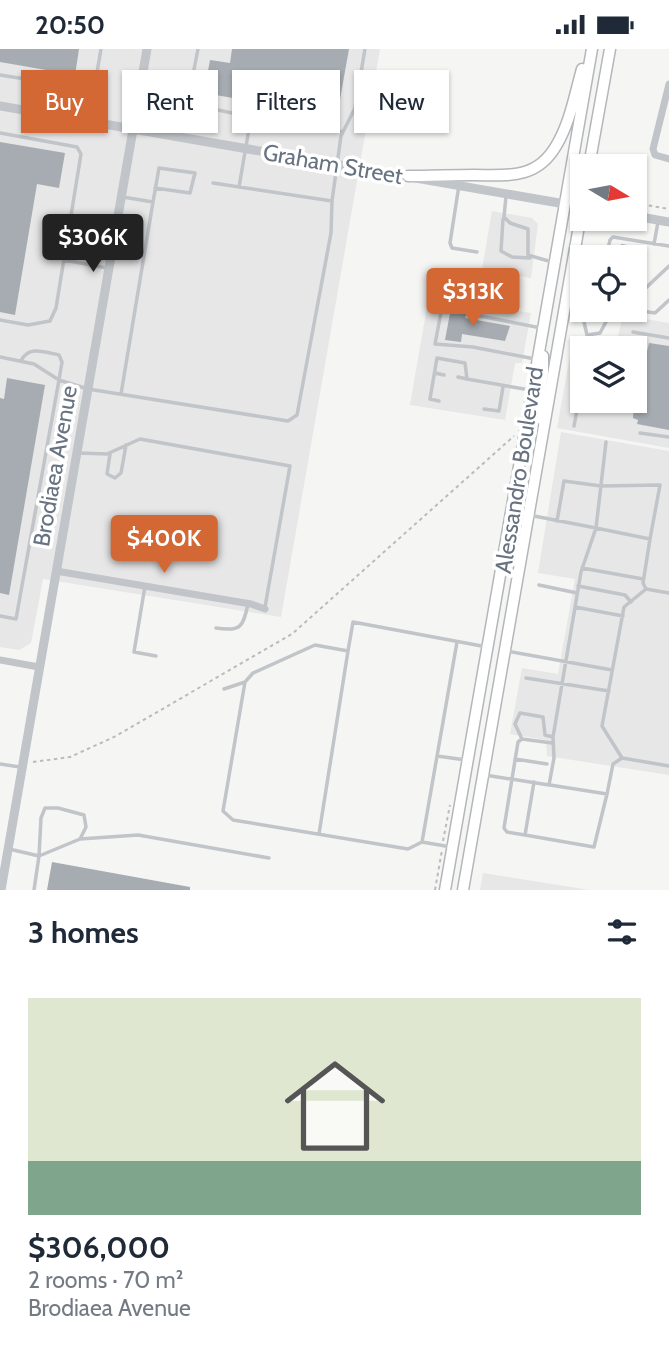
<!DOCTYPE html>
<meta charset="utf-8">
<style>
:root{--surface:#fff;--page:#f2f2f3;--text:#1f2937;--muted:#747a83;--accent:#d36835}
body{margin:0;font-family:Cabin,sans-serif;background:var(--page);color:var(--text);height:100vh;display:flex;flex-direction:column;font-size:26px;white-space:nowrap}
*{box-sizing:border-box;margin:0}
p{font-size:23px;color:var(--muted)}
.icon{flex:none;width:38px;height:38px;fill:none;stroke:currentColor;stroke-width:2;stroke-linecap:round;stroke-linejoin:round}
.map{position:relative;height:841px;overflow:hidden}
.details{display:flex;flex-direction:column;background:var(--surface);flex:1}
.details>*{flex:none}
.banner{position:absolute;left:21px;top:21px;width:628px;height:63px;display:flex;gap:14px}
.needle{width:46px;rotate:100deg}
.controls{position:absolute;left:570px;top:105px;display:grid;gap:14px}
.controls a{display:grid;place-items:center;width:77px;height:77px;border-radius:0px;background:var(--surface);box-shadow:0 2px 5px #0004;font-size:35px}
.price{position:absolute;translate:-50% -60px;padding:0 16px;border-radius:7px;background:var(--accent);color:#fff;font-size:23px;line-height:46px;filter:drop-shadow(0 2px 4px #0008)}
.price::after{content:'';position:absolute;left:50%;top:42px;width:21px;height:16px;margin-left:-10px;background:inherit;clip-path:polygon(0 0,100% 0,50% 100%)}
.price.current{background:#222;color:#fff}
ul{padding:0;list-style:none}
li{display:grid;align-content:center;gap:14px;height:371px;padding:0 28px}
li span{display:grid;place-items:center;height:217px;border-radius:0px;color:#555}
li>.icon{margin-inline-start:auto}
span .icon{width:126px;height:126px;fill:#fffc;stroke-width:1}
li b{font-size:30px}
h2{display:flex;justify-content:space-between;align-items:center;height:84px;padding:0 28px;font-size:30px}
.tag{padding:0 24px;border-radius:0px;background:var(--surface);box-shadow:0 2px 5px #0004;font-size:24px;line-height:63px}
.tag.current{background:var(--accent);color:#fff}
.status{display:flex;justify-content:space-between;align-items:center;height:49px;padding:0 35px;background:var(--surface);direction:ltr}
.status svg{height:19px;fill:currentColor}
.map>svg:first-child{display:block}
</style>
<div class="status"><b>20:50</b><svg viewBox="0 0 49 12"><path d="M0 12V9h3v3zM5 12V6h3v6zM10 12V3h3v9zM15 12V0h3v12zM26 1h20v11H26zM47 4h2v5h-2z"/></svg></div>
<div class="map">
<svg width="669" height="841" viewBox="0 0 669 841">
<rect width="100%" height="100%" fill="#f5f6f3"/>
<!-- built -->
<path fill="#e6e7e6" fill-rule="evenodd" d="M 0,0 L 380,0 L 281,568 L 43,530 L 31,594 L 19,601 L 0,598 Z
M 492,162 L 532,169 L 538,175 L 531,229 L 482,221 Z
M 429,246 L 531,264 L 522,314 L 515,314 L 505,371 L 410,356 Z
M 623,266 L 669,274 L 669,399 L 557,379 L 573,290 L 609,296 L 617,291 ZM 583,299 L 635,299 L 635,352 L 583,352 Z
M 561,383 L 669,402 L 669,726 L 547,707 L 546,691 L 510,685 L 522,619 L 558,625 L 575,530 L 538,524 Z
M 483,824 L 589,841 L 480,841 Z"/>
<!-- building -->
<path fill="#a6acb2" d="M 0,0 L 79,0 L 75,26 L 0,13 Z
M 232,0 L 349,0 L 337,67 L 204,44 L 210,11 L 230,14 Z
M 0,93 L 65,104 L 59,139 L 37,135 L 15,266 L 0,263 Z
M 621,195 L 641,198 L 639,208 L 619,208 Z
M 451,259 L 467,261 L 465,269 L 510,277 L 505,292 L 462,285 L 461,293 L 445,291 Z
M 649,294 L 669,297 L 669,381 L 637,375 L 638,371 L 633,369 L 635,341 L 638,341 Z
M 7,329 L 45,336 L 9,546 L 0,544 L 0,349 L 4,350 Z
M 52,813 L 190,838 L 190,841 L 47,841 Z"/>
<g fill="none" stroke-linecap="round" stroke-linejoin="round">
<defs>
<path id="primary" d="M 589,117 L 610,0
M 408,127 C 430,127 452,126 474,126 C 507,126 536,131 556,97 C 570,74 575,45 582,20
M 543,307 L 543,324 L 536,366 L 544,372
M 445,841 L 592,0
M 463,841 L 583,154"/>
</defs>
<!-- primary casing -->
<use href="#primary" stroke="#b3b6ba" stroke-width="13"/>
<!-- path -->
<path stroke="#b9bbbe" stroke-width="2" stroke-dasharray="3.5 3.5" stroke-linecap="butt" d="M 635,154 L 669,160
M 33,713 L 70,708 L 114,688 L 292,585 L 514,387
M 443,792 L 450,756
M 435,841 L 442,801"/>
<!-- service -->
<path stroke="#c1c4c8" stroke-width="3.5" d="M 198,0 L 191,36 L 193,53 L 199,57 L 251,68
M 0,26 L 94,41 L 101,0
M 33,61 L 39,33
M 0,84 L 77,98 L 81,105 L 56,259 L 50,272 L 28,276 L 0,271
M 213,134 L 332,152 L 341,87 L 355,59 L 365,0
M 459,136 L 450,194 L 452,199 L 477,203
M 239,138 L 251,68 L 343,83
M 506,147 L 504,168 L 510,174 L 528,180 L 528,206 L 552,213
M 153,153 L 159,119 L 195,124 L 190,144 L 155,139
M 503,170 L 501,202 L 512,208 L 530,209
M 654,195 L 658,173
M 606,208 L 610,191 L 613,188 L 669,197
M 64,211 L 107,219
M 569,245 L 583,247
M 635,249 L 669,217
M 635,261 L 655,264 L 669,251
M 584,273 L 587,286 L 600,284 L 607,271 L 617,261
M 633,283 L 669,289
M 0,308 L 34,315 L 59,331 L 62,313 L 59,306 C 45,303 28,296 21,312
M 535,310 L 473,298 L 435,295 L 443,253 L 470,257 L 480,267 L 541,279
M 435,324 L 444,326
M 458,328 L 467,330
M 121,345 L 153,153 L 123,148
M 439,352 L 430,350 L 437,309 L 465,314 L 467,330 L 530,341
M 484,360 L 499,362 L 503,338
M 574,377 L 583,328
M 640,384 L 669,388
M 606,393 L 596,479 L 650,490 L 643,534 L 646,540
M 79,404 L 107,405 L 140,390 L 290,417 L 265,558
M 110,405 L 107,425 L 115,429 L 121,424 L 126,396
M 557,472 L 564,432 L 601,437 L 660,436 L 650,490
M 582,519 L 643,530
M 539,536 L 577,544
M 145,537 L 134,603 L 156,607
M 578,537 L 625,546 L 631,553
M 669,544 L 646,540 L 624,558 L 602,677 L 622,709 L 669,717
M 575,558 L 623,567
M 0,567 L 16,570 L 59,331 L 88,340 L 288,372 L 297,366 L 331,184 L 332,152
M 216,579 C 241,583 243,578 248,555
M 507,602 L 612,621
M 526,629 L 609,642
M 245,633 L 223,762 L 233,771 L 408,800 L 422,793 L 457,593
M 224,640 L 245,633 L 253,624 L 315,596 L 348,602 L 353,573 L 487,598
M 522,690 L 515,675 L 520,664 L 543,668 L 545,686 L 553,688
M 437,707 L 466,711
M 515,710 L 547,715
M 0,715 L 20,718
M 485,726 L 549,736 L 554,709 L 553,688 L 581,523 L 596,479 L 529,466
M 534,733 L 525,786 L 594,798 L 607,745
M 550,736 L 607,745 L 613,715 L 622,709
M 319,785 L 348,602
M 525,786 L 507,783 L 504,779 L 518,693 L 522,690 L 552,694
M 80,790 L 86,778 L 84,766 L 58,759 L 45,759 L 41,769 L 39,807 L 80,790 L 138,786 L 269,809
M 422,793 L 451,798
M 9,800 L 39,807 L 34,841"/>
<!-- minor -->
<path stroke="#c1c4c8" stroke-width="7" d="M 669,35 L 653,100 L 655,106 L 669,110
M 56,522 L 251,555 L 265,560
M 0,611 L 39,618"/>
<!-- tertiary -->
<path stroke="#c1c4c8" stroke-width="9" d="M 0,57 L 565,155
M 635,167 L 669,173
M 1,841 L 147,0"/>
<!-- primary -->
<use href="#primary" stroke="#fff" stroke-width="10"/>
</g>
<g text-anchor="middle" stroke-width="7" stroke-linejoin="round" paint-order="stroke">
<!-- street labels -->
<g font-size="23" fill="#677381" stroke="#fff">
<text transform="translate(333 115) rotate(10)" y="8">Graham Street</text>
<text transform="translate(55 417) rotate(-80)" y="8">Brodiaea Avenue</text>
<text transform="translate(519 421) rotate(-81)" y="8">Alessandro Boulevard</text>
</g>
</g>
</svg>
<div class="controls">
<a><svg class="needle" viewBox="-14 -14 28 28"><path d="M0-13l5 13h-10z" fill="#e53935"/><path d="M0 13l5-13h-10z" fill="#747a83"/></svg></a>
<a><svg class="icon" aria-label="locate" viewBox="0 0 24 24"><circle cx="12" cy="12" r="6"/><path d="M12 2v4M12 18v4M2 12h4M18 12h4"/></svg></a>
<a><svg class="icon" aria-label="layers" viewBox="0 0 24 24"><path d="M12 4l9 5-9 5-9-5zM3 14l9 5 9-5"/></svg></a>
</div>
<b class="price current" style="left:93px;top:225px">$306K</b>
<b class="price" style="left:473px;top:279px">$313K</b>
<b class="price" style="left:164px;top:526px">$400K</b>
<div class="banner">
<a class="tag current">Buy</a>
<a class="tag">Rent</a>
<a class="tag">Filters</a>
<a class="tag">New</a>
</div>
</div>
<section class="details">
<h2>3 homes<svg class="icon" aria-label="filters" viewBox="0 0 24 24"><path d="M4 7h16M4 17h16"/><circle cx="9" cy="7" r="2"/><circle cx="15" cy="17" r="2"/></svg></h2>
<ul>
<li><span style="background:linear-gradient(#dfe7d0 75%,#7fa58c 0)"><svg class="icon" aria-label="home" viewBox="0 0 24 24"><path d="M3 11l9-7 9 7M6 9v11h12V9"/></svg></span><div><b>$306,000</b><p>2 rooms · 70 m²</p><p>Brodiaea Avenue</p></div></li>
</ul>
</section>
